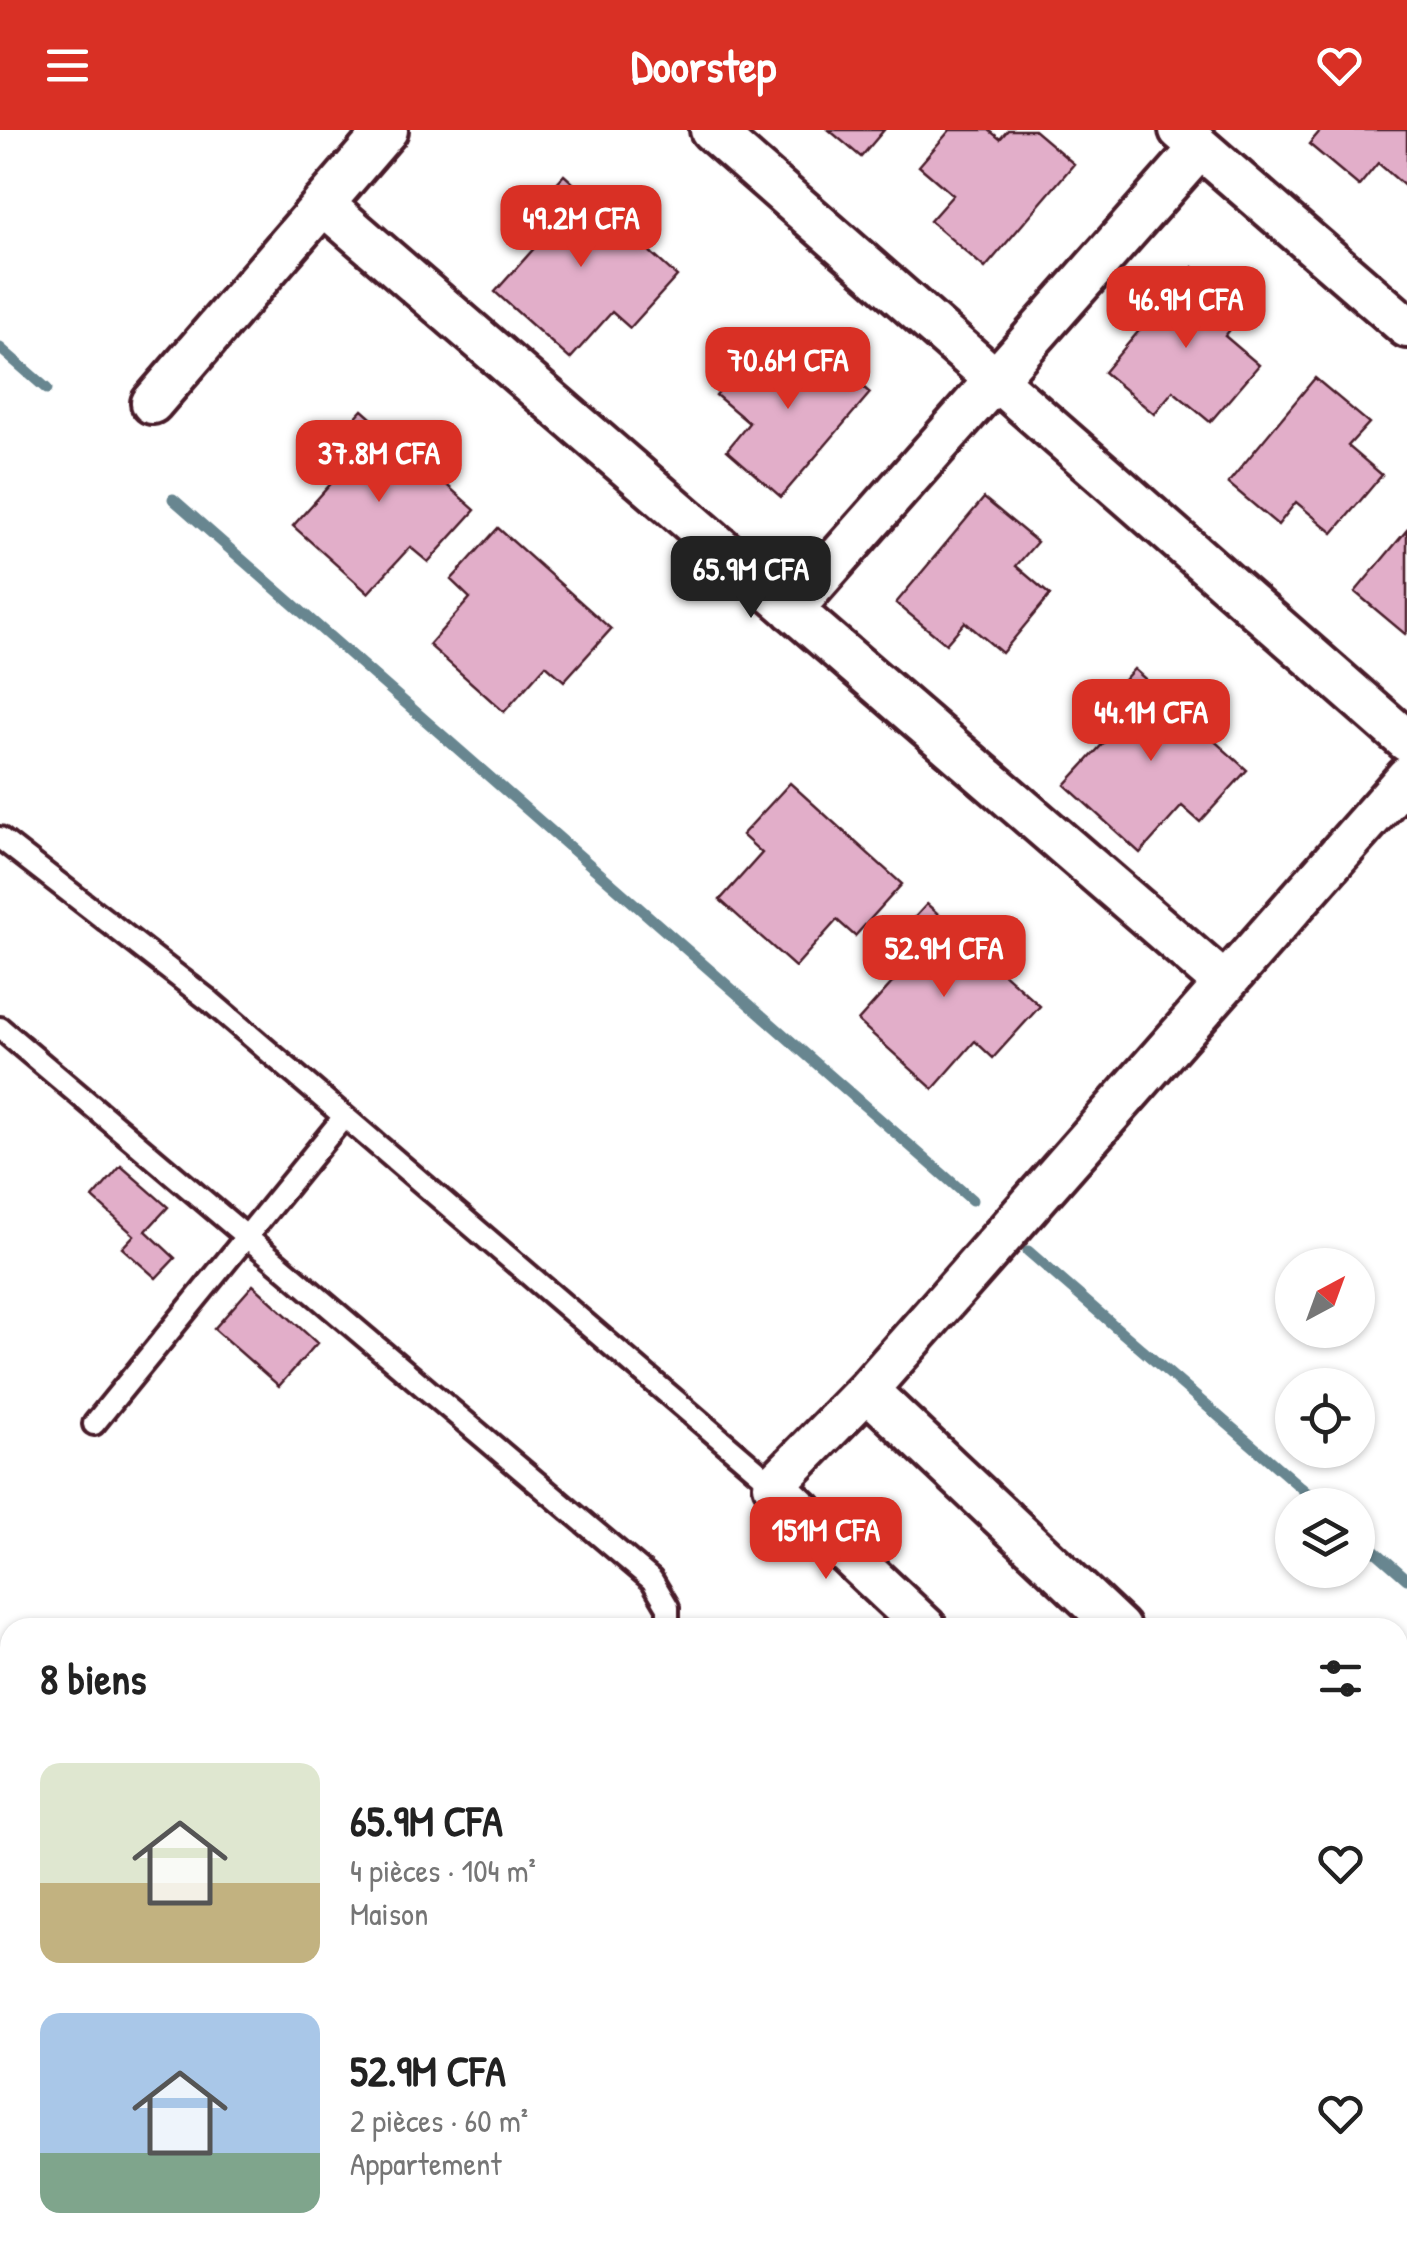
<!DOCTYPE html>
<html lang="fr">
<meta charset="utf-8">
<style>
:root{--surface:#fff;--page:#f6f6f6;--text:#222;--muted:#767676;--accent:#d93025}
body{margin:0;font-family:"Patrick Hand",sans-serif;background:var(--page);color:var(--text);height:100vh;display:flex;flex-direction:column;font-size:38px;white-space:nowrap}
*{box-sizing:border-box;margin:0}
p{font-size:32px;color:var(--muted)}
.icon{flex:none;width:55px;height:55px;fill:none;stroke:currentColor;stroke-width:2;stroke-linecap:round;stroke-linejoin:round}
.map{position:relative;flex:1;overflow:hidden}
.panel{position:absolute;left:0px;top:1488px;width:1408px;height:642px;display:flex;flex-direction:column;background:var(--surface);border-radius:30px 30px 0 0;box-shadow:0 2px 8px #0004}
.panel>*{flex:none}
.needle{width:65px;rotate:41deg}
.tools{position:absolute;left:1275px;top:1118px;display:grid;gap:20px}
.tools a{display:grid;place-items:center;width:100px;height:100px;border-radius:50%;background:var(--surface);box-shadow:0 2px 8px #0004;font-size:50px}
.price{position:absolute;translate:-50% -85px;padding:0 22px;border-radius:20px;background:var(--accent);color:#fff;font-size:32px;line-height:65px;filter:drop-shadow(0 2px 5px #0008)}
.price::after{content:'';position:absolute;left:50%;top:60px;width:30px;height:22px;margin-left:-15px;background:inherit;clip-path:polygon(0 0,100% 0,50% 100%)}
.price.current{background:#222;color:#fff}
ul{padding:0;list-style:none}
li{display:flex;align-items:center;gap:30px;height:250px;padding:0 40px}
li span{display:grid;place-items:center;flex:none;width:280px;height:200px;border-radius:20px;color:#555}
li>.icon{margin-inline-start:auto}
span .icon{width:120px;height:120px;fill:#fffc;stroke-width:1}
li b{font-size:42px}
h2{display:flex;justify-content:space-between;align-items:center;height:120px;padding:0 40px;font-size:42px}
header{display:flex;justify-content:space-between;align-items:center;height:130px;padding:0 40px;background:var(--accent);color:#fff;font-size:45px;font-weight:700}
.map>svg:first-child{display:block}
</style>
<header><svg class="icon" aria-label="menu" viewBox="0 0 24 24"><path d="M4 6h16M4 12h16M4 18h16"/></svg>Doorstep<svg class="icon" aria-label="heart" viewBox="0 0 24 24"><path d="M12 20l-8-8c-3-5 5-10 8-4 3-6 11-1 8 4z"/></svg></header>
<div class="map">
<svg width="1407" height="2129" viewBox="0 0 1407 2129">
<rect width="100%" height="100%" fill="#fff"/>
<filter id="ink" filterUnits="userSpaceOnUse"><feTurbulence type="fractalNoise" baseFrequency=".01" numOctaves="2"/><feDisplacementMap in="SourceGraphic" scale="20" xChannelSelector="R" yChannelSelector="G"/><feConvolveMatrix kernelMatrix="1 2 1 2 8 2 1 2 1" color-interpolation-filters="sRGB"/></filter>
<g filter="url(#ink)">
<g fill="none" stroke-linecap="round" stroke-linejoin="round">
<!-- stream -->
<path stroke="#678690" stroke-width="11" d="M 0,218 L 47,259
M 173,369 L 972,1070
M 1028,1121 L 1321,1375
M 1358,1406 L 1407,1449"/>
</g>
<!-- building -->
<path fill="#e2aec9" stroke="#4a1f2b" stroke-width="2.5" d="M 829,0 L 884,0 L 861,27 Z
M 950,0 L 989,0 L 1000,9 L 1008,0 L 1034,0 L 1074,34 L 985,138 L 930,91 L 953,65 L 919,36 Z
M 1321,0 L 1407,0 L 1407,58 L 1378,33 L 1359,56 L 1309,14 Z
M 564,45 L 677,146 L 630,198 L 612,182 L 570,229 L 495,162 L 537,115 L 517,97 Z
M 1193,137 L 1245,181 L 1225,206 L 1259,235 L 1210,292 L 1173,261 L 1154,284 L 1104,242 Z
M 763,210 L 797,239 L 815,216 L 870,263 L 781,367 L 727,320 L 749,293 L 716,265 Z
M 1315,248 L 1369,293 L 1348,316 L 1382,345 L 1333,403 L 1296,372 L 1278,395 L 1228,353 Z
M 362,280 L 475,380 L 428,432 L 410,417 L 368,463 L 293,396 L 335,349 L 315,332 Z
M 984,368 L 1037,412 L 1016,436 L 1050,465 L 1002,523 L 965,492 L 946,514 L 896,473 Z
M 498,398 L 611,499 L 564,551 L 546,535 L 504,582 L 429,515 L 470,468 L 451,450 Z
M 1407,400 L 1407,501 L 1405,504 L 1355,462 Z
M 1134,539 L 1247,640 L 1200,692 L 1182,676 L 1140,723 L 1065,655 L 1107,609 L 1087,591 Z
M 790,653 L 902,754 L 855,806 L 837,790 L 795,837 L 720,770 L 762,723 L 742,705 Z
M 927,774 L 1040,876 L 993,928 L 975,911 L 933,959 L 858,891 L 900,844 L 880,826 Z
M 121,1036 L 168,1077 L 146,1101 L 175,1128 L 156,1148 L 122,1118 L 134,1105 L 93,1068 Z
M 253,1155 L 317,1213 L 279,1256 L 214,1199 Z"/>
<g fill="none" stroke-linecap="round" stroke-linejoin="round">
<defs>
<path id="service" d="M 0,708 L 211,872 L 774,1355
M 0,898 L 652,1450 L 668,1477 L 668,1498
M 94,1294 L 343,988
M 116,2129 L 124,2120"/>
<path id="minor" d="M 711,0 L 1407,611
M 1180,0 L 1407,197
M 323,74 L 1225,854
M 152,273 L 387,0
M 792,480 L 1200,18
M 867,1260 L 1119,1498
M 926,1498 L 774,1355 L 867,1260 L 1407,647
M 1398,1760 L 1407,1769
M 1398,1937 L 1407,1946"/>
</defs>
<!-- service casing -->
<use href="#service" stroke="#4a1f2b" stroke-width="28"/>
<!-- minor casing -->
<use href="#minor" stroke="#4a1f2b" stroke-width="48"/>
<!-- service -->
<use href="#service" stroke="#fff" stroke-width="20"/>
<!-- minor -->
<use href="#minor" stroke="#fff" stroke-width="40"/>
</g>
</g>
</svg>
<div class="tools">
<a><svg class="needle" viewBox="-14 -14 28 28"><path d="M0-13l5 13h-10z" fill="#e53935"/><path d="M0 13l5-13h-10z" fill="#767676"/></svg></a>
<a><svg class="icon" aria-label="locate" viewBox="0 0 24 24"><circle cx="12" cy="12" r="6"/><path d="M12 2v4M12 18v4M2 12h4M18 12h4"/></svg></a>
<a><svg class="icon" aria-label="layers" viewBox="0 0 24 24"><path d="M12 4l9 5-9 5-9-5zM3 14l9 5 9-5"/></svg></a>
</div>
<b class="price" style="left:581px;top:140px">49.2M CFA</b>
<b class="price" style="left:1186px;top:221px">46.9M CFA</b>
<b class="price" style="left:788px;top:282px">70.6M CFA</b>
<b class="price" style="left:379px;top:375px">37.8M CFA</b>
<b class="price current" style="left:751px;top:491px">65.9M CFA</b>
<b class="price" style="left:1151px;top:634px">44.1M CFA</b>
<b class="price" style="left:944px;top:870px">52.9M CFA</b>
<b class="price" style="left:826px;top:1452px">151M CFA</b>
<section class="panel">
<h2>8 biens<svg class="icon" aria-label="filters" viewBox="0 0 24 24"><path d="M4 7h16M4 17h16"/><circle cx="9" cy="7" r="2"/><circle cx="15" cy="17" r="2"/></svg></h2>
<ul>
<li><span style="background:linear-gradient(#dfe7d0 60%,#c2b280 0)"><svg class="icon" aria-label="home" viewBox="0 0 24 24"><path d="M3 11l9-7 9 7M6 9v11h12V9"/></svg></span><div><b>65.9M CFA</b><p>4 pièces · 104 m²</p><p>Maison</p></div><svg class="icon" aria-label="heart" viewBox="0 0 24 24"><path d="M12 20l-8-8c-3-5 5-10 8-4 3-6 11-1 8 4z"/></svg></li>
<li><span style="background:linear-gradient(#a9c7e8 70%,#7fa58c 0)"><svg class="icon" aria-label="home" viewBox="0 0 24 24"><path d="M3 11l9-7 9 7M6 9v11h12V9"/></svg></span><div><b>52.9M CFA</b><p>2 pièces · 60 m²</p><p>Appartement</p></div><svg class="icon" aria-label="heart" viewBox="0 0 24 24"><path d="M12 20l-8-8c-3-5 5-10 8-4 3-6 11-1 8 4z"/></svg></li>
</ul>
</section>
</div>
